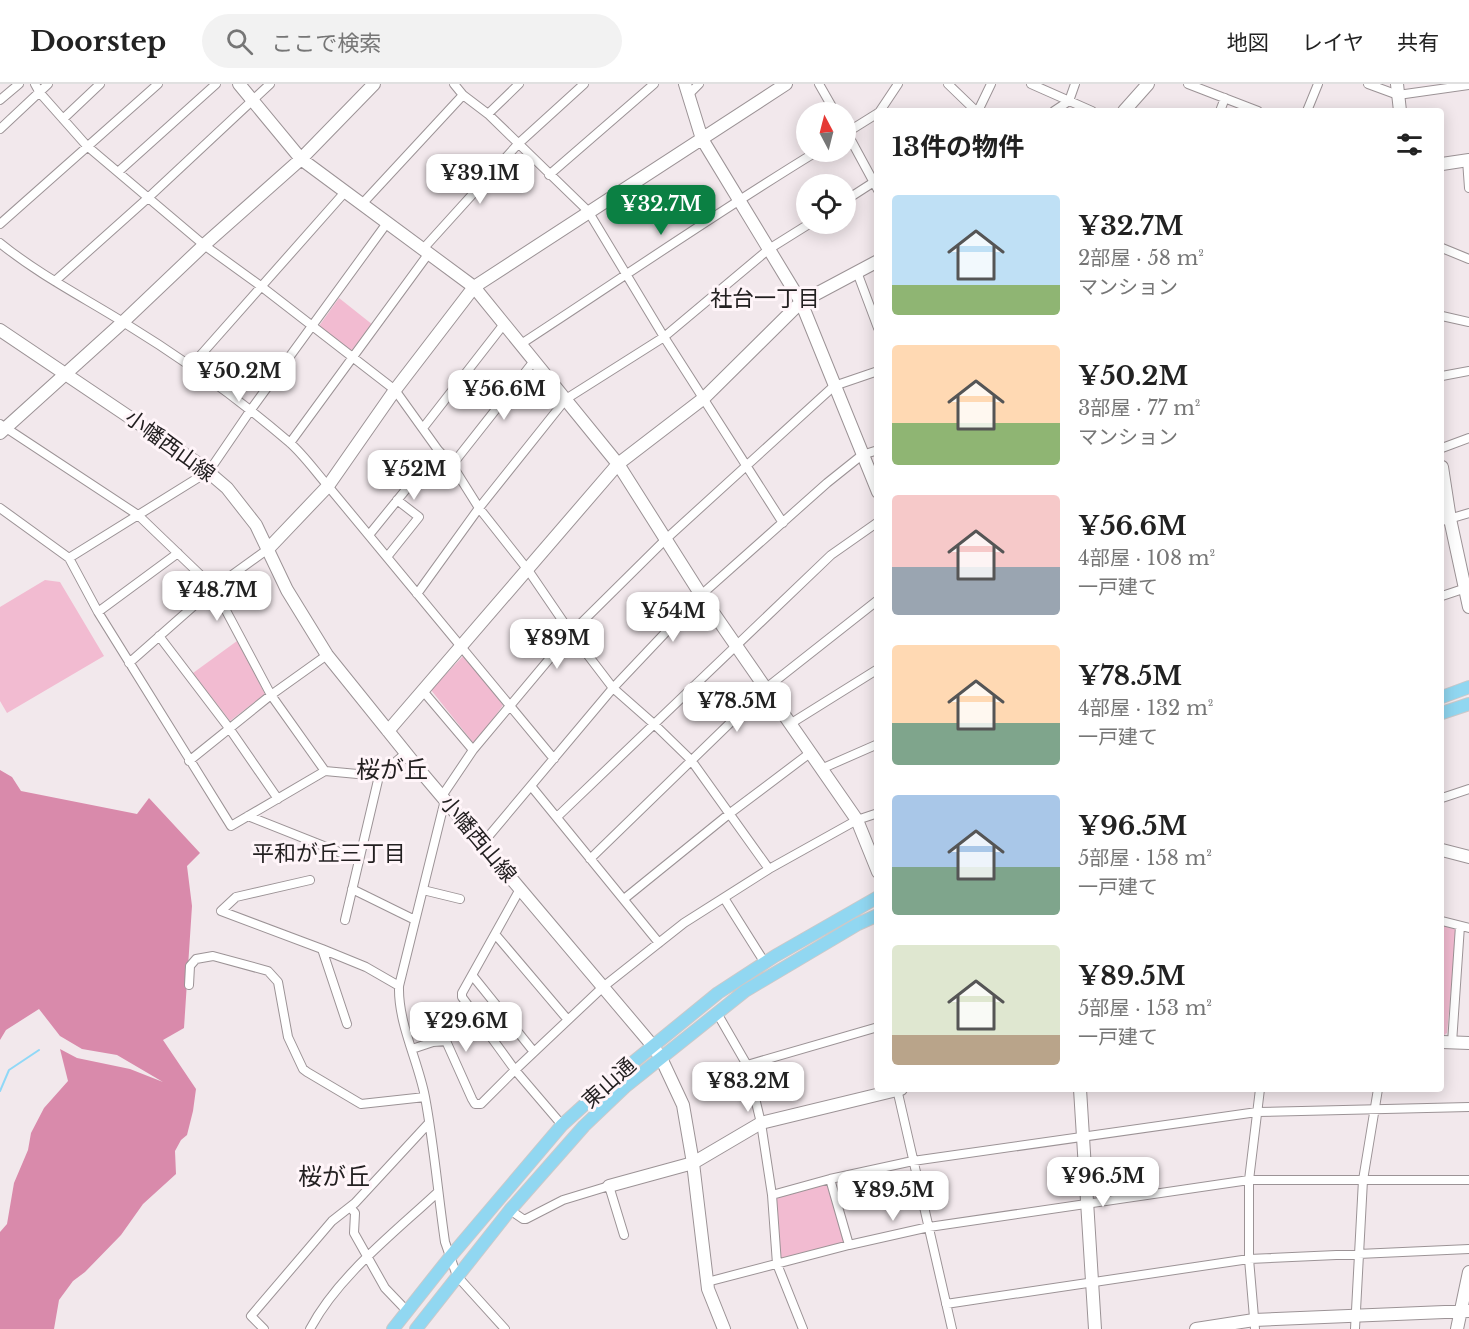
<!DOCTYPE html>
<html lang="ja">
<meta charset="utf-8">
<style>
:root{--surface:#fff;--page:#f2f2f2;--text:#222;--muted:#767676;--line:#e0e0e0;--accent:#0b8043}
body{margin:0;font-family:"Libre Baskerville","Noto Sans JP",serif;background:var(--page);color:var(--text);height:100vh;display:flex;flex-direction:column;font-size:22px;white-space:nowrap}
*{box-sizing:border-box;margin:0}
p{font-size:20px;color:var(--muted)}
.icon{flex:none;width:33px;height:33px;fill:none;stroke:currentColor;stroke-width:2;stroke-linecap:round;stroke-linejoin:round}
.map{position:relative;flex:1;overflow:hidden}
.side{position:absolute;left:874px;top:24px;width:570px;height:984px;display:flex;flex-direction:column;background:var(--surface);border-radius:6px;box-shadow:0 3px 15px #0003}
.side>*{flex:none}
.needle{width:39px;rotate:353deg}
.tools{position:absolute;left:796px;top:18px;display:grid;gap:12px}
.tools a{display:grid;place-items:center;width:60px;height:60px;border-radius:50%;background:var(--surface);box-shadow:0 3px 15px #0003;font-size:30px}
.price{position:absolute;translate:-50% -51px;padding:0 14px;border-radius:12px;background:#fff;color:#222;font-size:20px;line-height:39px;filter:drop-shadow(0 2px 3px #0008)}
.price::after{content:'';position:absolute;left:50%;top:36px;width:18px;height:14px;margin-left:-9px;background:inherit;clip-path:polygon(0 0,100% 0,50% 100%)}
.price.on{background:var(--accent);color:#fff}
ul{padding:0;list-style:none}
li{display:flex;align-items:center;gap:18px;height:150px;padding:0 18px}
li span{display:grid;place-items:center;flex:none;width:168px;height:120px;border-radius:6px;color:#555}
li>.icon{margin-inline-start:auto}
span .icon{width:72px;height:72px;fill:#fffc;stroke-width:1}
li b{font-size:26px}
h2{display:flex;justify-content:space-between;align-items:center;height:72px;padding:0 18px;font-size:26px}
header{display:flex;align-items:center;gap:36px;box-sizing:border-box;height:84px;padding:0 30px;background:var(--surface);border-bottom:2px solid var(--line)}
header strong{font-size:28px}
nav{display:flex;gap:33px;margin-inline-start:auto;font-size:21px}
.search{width:420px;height:54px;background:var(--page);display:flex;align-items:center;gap:15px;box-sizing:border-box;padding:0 21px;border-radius:33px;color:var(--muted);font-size:22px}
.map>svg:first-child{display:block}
</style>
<header>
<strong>Doorstep</strong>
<div class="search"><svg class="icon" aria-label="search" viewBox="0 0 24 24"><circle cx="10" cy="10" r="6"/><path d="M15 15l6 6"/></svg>ここで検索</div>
<nav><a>地図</a><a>レイヤ</a><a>共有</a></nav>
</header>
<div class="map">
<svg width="1469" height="1245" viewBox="0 0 1469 1245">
<rect width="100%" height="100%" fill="#f2e8ec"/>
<!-- green -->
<path fill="#f2bbd1" d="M 339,214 L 373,241 L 353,269 L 319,242 Z
M 45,496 L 60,498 L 104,572 L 7,629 L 0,617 L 0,523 Z
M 237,557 L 265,610 L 230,637 L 193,589 Z
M 463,572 L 503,621 L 475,661 L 431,606 Z
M 1442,840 L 1457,843 L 1447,949 L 1443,952 L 1442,952 Z
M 825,1099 L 829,1101 L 845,1157 L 842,1160 L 781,1176 L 774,1114 Z"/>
<!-- forest -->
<path fill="#d98aab" d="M 0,686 L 12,693 L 21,707 L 137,730 L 149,714 L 200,769 L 187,782 L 192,822 L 184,944 L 163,956 L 196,1005 L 193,1027 L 187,1051 L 181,1056 L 175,1067 L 176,1090 L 143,1120 L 121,1151 L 85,1188 L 73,1197 L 59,1216 L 54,1245 L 0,1245 L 0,1148 L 7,1140 L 14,1099 L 28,1066 L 31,1049 L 44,1024 L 68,997 L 60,965 L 77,974 L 130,985 L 163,998 L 117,971 L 82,965 L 60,952 L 39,925 L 6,946 L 0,956 Z"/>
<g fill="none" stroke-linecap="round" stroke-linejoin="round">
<!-- stream -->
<path stroke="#90d8f7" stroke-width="2" d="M 0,1007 L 9,986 L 39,966"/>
<defs>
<path id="street" d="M 35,0 L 40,9 L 87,62 L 204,161 L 262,203 L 395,306 L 438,366 L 452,381 L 479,424 L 528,486 L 571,549 L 613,604 L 655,641 L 691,676 L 769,785
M 454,0 L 463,11 L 488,30 L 588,127 L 664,253 L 783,439
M 819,0 L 835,28
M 948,0 L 976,27
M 1031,0 L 1092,27
M 1188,0 L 1258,27
M 1368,0 L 1398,11 L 1469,1
M 688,11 L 699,0
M 0,16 L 19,0
M 880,27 L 898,0
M 978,27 L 991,0
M 1054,27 L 1069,17 L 1075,0
M 1220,27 L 1225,14
M 1307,27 L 1318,0
M 488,30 L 519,0
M 63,35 L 100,0
M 0,45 L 48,0
M 846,47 L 878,106
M 846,49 L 878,29
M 1467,76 L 1469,104
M 118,88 L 216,0
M 549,91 L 654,0
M 846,116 L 877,96
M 362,120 L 463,11
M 0,140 L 158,0
M 0,159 C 38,190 81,212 123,238 C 180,273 237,313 289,358 C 303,370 315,387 328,402 L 554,675
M 1442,164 L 1469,175
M 423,165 L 518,60 L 584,0
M 857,188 L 878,244
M 55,197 L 149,113 L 270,0
M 1442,232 L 1469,238
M 521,260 C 619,196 716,129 816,68
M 191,282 L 345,108
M 1442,292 L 1469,287
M 0,340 L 138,431 L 214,504 L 271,611 L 325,687 L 379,692 L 406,669
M 423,344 L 504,240
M 290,359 L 429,169
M 1442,364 L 1469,354
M 452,381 L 534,277
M 0,424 L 69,474 L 98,528 L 231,742 L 325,687
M 1442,437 L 1469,429
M 369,451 L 438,366
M 387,473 L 419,433 L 397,416
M 69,474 L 209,387 L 250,327 L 387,139
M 417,510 L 479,424 L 566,315 L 664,253 L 769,165 L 809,140
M 1442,512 L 1469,503
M 98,528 L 178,469
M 159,552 L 229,644 L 278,715
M 129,579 L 214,504 L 268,465
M 423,607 L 473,666
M 790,640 L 878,585
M 189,677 L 271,611 L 327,571
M 821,685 L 878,660
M 531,702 L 659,859
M 442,712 L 473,666 L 571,549 L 666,455 L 834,302 L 878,287
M 1442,714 L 1469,705
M 445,716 L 399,902 C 398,940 418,976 425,1013 C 434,1061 438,1110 445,1158 L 457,1192 L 505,1245
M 248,732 L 359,776
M 557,733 L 831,471 L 878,438
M 482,760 L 613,604 L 701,511 L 827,399 L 862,371 L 878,366
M 590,775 L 765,605 L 878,516
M 310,796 L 236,813 L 221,827 L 322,865
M 352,805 L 415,836
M 520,805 L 462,909 L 462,913 L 515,986 L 562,1041
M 423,806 L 460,815
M 724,814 L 765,879
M 624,815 L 729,730 L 810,669
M 345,836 L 379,692
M 1442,837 L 1469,844
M 495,850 L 568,936
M 472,891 L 534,968
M 189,901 L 190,882 L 196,875 L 213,872 L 268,887 L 278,898 L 288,953 L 303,985 L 307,988 L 361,1020 L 425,1013
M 717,929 L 747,981 L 761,1039 L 772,1111 L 777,1180 L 803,1245
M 347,940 L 322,865 L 366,883 L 399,902
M 1452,959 L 1460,842
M 412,965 L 433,958 L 446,957 L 472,1015 L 475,1020 L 481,1020 L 515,986 L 603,903 L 684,839 L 769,785 L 857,736 L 878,729
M 747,981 L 878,943
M 897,1005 L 952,1245
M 830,1095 L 849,1161
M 772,1111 L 830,1095 L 913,1077 L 1257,1028 L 1469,1023
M 350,1123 L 355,1129 L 354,1149 L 385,1204 L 407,1227
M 510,1126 L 523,1135 L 526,1135 L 563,1116 L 609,1102 L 624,1151
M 707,1198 L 849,1161 L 929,1143 L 1249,1096 L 1469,1096
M 946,1220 L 1249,1175 L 1469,1165
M 264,1245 L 251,1232 L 332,1137 L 355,1119 L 428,1040
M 310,1245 C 338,1192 394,1149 438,1108
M 1255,1245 L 1249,1175 L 1249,1096 L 1260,1005
M 1355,1245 L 1363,1096 L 1378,1005"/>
<path id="secondary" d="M 239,0 L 301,75 L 474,203 L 618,380 L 701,511 L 857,736 L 878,788
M 685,0 L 702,55 L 801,218 L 878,408
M 1397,0 L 1400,27
M 1124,27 L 1148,0
M 1442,80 L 1469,76
M 0,246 L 199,380 L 227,404 L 256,441 L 287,506 L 327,571 L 422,689 L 652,961 L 661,974 L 683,1021 L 693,1079 L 708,1205 L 724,1245
M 0,349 L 123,238 L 204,161 L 301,75 L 374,0
M 1442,383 L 1450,435 L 1469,523
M 268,465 L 328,402 L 395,306 L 474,203 L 786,0
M 388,647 L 618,380 L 704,314 L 801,218 L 878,177
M 1442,766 L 1469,773
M 1442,958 L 1469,959
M 1080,1005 L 1095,1245
M 609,1102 L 693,1079 L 761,1039 L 901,1005
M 1196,1245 L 1254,1236 L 1469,1227
M 1457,1245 L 1469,1188"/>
<path id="primary" d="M 1442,613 L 1469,603
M 1442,629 L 1469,620
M 393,1245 L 450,1173 L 562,1041 L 615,993 L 718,909 L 775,872 L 878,813
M 416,1245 L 510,1126 L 584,1042 L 626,1002 L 745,907 L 858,840 L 878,831"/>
</defs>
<!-- street casing -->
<use href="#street" stroke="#9c9396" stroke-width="10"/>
<!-- secondary casing -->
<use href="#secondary" stroke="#9c9396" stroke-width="14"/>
<!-- primary casing -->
<use href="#primary" stroke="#cac9ca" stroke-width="14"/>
<!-- street -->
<use href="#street" stroke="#fff" stroke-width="8"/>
<!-- secondary -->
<use href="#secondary" stroke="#fff" stroke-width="12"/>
<!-- primary -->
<use href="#primary" stroke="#91d7f1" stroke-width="12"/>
</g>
<g text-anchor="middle" stroke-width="6" stroke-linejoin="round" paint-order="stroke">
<!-- street labels -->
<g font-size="21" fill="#232021" stroke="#fff5f9">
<text transform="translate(170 362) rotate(36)" y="7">小幡西山線</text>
<text transform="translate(478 755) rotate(50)" y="7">小幡西山線</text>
<text transform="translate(609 999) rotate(-42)" y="7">東山通</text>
</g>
<!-- neighbourhood labels -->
<g font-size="22" fill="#232021" stroke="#fff5f9">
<text x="765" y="222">社台一丁目</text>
<text x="329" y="777">平和が丘三丁目</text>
</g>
<!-- quarter labels -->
<g font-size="24" fill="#232021" stroke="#fff5f9">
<text x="392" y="694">桜が丘</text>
<text x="334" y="1101">桜が丘</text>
</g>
</g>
</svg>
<div class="tools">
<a><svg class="needle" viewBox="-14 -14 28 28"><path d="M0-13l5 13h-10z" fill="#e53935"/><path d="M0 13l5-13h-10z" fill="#767676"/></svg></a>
<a><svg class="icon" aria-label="locate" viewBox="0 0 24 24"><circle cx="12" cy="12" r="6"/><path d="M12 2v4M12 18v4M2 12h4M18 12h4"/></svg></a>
</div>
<b class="price" style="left:480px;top:121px">¥39.1M</b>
<b class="price on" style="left:661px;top:152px">¥32.7M</b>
<b class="price" style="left:239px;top:319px">¥50.2M</b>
<b class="price" style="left:504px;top:337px">¥56.6M</b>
<b class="price" style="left:414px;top:417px">¥52M</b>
<b class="price" style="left:217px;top:538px">¥48.7M</b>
<b class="price" style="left:673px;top:559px">¥54M</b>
<b class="price" style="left:557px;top:586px">¥89M</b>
<b class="price" style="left:737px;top:649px">¥78.5M</b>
<b class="price" style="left:466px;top:969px">¥29.6M</b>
<b class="price" style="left:748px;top:1029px">¥83.2M</b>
<b class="price" style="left:1103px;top:1124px">¥96.5M</b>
<b class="price" style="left:893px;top:1138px">¥89.5M</b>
<section class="side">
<h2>13件の物件<svg class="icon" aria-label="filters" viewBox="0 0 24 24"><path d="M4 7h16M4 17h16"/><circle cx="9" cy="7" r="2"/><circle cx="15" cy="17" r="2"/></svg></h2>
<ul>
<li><span style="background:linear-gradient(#bfe0f5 75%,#8fb573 0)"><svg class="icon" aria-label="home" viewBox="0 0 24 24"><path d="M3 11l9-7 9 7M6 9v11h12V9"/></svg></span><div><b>¥32.7M</b><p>2部屋 · 58 m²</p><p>マンション</p></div></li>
<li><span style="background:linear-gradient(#ffd9b3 65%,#8fb573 0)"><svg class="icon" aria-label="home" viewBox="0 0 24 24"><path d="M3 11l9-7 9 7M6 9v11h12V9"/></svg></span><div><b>¥50.2M</b><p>3部屋 · 77 m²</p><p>マンション</p></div></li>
<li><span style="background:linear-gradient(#f6c9c9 60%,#9aa5b1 0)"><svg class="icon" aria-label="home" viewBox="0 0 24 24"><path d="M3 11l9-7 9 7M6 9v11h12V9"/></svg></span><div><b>¥56.6M</b><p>4部屋 · 108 m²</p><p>一戸建て</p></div></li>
<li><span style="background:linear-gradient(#ffd9b3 65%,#7fa58c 0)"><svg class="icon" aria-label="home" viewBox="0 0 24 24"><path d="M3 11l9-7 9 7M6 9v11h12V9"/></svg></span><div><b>¥78.5M</b><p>4部屋 · 132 m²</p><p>一戸建て</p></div></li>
<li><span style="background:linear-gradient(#a9c7e8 60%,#7fa58c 0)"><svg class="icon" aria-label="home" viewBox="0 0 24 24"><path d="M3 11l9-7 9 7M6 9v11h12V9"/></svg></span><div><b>¥96.5M</b><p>5部屋 · 158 m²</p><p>一戸建て</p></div></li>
<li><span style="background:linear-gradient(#dfe7d0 75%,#b9a48a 0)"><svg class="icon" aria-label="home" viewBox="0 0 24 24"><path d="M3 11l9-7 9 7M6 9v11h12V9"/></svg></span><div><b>¥89.5M</b><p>5部屋 · 153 m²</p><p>一戸建て</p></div></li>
</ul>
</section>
</div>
